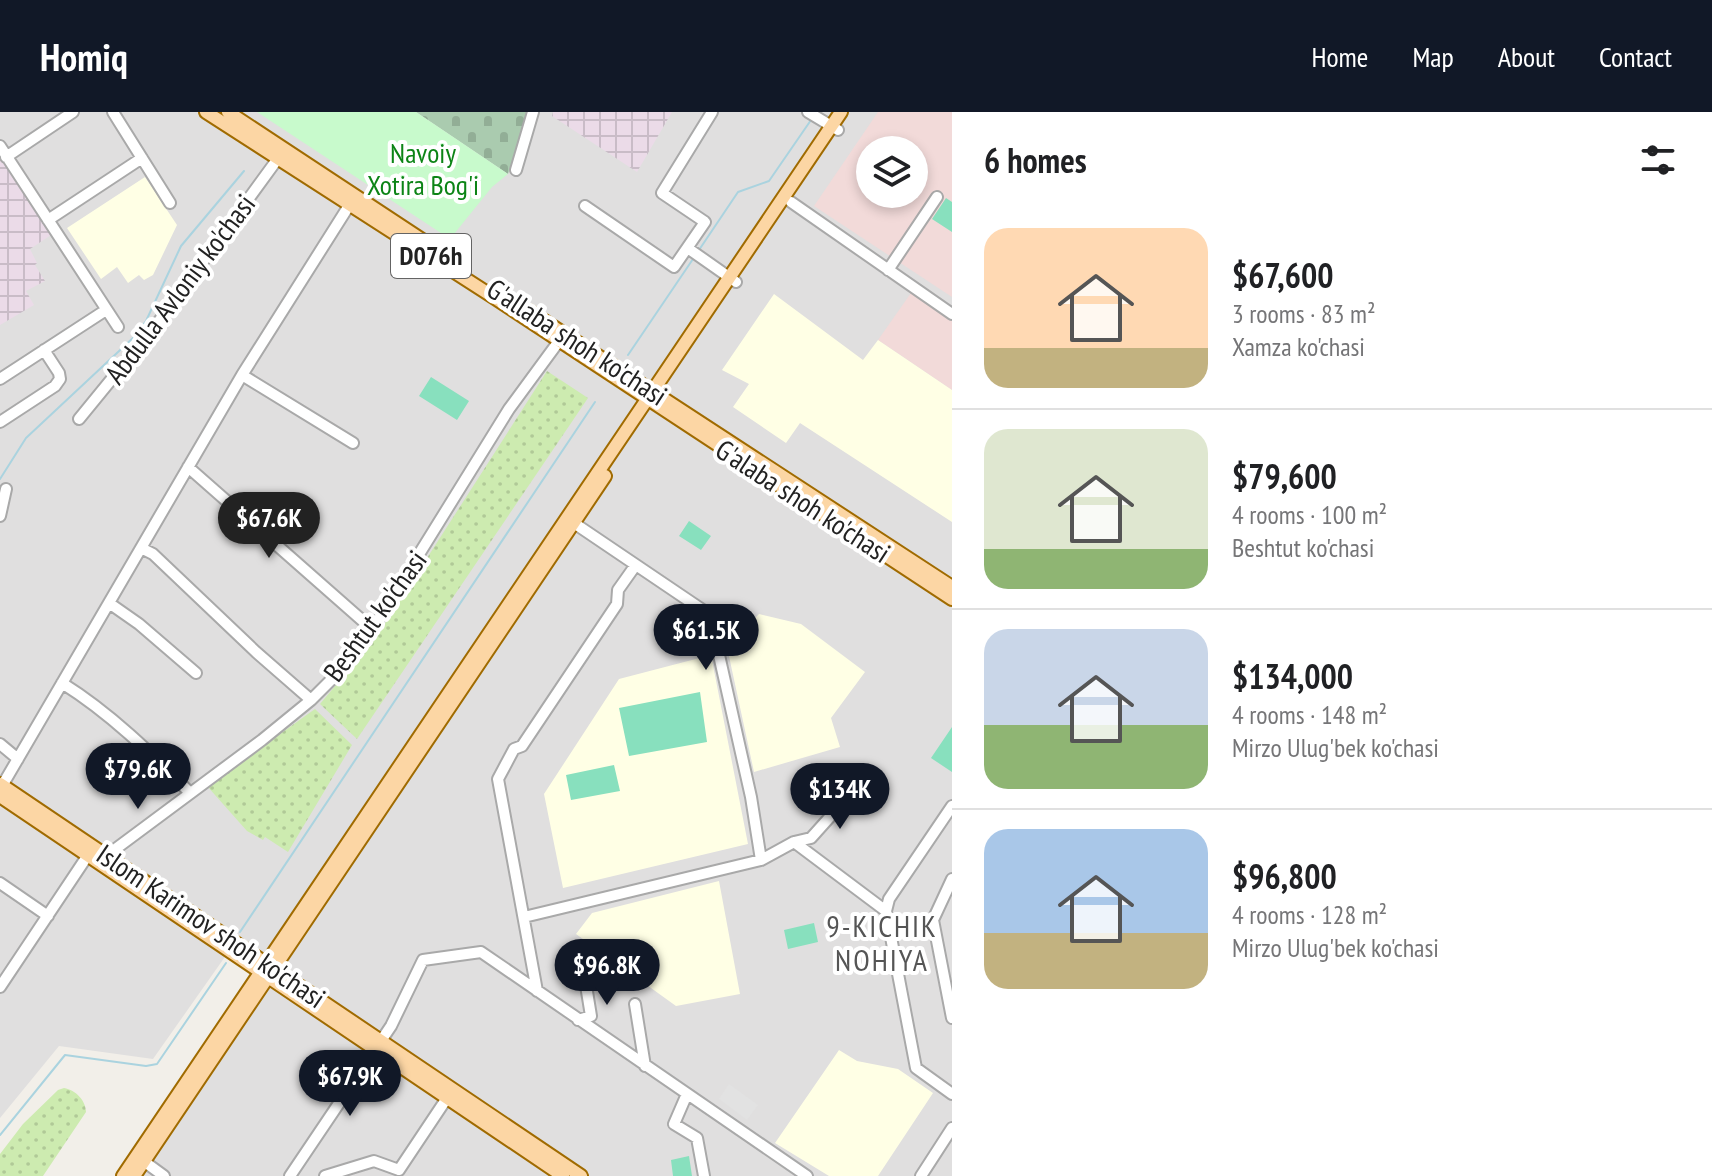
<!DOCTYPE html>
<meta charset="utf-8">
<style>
:root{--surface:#fff;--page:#f2f2f2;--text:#202124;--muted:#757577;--line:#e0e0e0;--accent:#111827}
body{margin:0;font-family:"PT Sans Narrow",sans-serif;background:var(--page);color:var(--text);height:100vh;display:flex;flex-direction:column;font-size:30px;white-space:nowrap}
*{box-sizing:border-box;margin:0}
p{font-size:26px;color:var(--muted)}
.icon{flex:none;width:44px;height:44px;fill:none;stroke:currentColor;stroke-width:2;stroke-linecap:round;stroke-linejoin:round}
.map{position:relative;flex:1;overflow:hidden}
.drawer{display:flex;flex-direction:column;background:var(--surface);width:760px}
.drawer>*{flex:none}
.buttons{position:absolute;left:856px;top:24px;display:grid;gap:16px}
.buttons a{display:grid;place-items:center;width:72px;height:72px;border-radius:50%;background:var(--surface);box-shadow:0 4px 12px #0003;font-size:40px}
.price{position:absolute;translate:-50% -68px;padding:0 18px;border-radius:28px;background:var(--accent);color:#fff;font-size:26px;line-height:52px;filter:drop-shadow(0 2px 4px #0008)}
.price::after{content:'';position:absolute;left:50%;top:48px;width:24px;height:18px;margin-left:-12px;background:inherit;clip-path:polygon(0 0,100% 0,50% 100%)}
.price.on{background:#222;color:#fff}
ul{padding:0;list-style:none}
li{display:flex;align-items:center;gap:24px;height:200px;padding:0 32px}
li+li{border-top:2px solid var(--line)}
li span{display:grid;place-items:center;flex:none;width:224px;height:160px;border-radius:24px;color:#555}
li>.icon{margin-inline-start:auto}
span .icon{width:96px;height:96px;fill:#fffc;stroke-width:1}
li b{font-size:34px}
h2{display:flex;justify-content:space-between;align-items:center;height:96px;padding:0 32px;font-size:34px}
header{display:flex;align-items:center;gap:48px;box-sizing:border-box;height:112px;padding:0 40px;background:var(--accent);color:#fff}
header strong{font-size:38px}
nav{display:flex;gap:44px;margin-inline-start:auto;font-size:28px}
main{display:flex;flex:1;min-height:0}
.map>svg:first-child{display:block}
</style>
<header>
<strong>Homiq</strong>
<nav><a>Home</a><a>Map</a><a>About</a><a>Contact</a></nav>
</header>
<main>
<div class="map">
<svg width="952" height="1064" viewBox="0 0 952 1064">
<defs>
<pattern id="industrial-grid" width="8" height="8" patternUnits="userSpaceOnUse" patternTransform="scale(2)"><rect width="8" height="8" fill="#ebdbe8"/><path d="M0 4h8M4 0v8" fill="none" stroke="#c9bcc7"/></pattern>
<pattern id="grass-dots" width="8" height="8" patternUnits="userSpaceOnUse" patternTransform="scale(2)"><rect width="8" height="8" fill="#cdebb0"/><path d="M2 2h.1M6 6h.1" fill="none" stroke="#b0c997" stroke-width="1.8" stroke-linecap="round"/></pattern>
<pattern id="cemetery-stones" width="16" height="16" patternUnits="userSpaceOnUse" patternTransform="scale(2)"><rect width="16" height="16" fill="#aacbaf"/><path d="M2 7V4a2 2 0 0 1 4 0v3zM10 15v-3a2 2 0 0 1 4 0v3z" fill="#92ae96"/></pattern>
</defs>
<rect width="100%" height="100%" fill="#f2efe9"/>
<!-- residential -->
<path fill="#e0dfdf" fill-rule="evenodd" d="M 0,0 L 952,0 L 952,1064 L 127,1064 L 267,857 L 234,832 L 153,947 L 59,934 L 0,1006 ZM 870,38 L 914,38 L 914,82 L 870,82 Z"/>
<!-- commercial -->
<path fill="#f2dad9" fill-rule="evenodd" d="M 878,0 L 952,0 L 952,185 L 814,94 ZM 870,38 L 914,38 L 914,82 L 870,82 Z
M 911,181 L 952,207 L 952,278 L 878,228 Z"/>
<!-- industrial -->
<path fill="url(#industrial-grid)" d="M 553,0 L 672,0 L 637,60 L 552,4 Z
M 0,42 L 51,123 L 30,137 L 37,151 L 35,153 L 45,169 L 26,179 L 34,193 L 0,213 Z"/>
<!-- education -->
<path fill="#ffffe5" d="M 145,65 L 177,113 L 153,163 L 144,168 L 139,163 L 128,171 L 117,155 L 101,167 L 67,116 Z
M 774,182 L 863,248 L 878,228 L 952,278 L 952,410 L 800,311 L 786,331 L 733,295 L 749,272 L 722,258 Z
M 759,502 L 801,512 L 865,560 L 831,606 L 840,635 L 754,660 L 727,535 Z
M 711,543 L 748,732 L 563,776 L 544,682 L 619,567 Z
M 719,769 L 740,882 L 676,894 L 576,822 L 592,801 Z
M 839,938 L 857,949 L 898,957 L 933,981 L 878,1064 L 829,1064 L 775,1031 Z"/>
<!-- grass -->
<path fill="url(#grass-dots)" d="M 547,259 L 588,286 L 357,627 L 320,592 L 377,524 Z
M 315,597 L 352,633 L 288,740 L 265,725 L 263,728 L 247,719 L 207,674 Z
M 64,976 C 76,978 86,989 86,1000 L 43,1064 L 0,1064 L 0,1042 L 23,1012 L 58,978 Z"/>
<!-- cemetery -->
<path fill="url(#cemetery-stones)" d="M 416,0 L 531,0 L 508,62 Z"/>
<!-- park -->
<path fill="#c8facc" d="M 257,0 L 416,0 L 508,62 L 492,75 L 450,127 Z"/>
<!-- pitch -->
<path fill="#88e0be" d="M 946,86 L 952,90 L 952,120 L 932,107 Z
M 431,265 L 469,289 L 457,308 L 419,284 Z
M 689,409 L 711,424 L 701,438 L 679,424 Z
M 700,580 L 707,630 L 629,644 L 619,596 Z
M 952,615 L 952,660 L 931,646 Z
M 614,653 L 620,679 L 571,688 L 566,663 Z
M 814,811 L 818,830 L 788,837 L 784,818 Z
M 689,1044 L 692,1064 L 673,1064 L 671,1048 Z"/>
<!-- parking -->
<path fill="#e2e2e2" d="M 729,972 L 758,993 L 747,1008 L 719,987 Z"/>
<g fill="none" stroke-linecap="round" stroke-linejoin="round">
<!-- stream -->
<path stroke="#aad3df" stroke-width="2" d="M 699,138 L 738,80 L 769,69 L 811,8
M 628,243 L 693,147
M 0,367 L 26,326 L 133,226 L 146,209 L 181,134 L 244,59
M 240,820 L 595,290
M 0,1023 L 65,943 L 146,954 L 157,952 L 226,851"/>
<defs>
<path id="minor" d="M 113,0 L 170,91
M 808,0 L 838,18
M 0,34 L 118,215
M 6,45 L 73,0
M 516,58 L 533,0
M 791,90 L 952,202
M 585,94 L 674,155 L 705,110 L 662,81 L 712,0
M 48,108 L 142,46
M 689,137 L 736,170
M 888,158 L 937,85
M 242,263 L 353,331
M 0,267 L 106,198
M 79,307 L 164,203 L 279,45
M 0,310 L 55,274 L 60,267 L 59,261 L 44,238
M 188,355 L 372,517
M 0,404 L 6,377
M 568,407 L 710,503 L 751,685 L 761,748
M 141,436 L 153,442 L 256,540 L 311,588
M 109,491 L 139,512 L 196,561
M 62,571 C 110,601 151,641 190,681
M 0,632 L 18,647
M 2,674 L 242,263 L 350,92
M 794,730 L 886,799 L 916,956 L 952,982
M 106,744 L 262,628 L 311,588 L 337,562 L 377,510 L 509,297 L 559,229
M 952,767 L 933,808 L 952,906
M 0,771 L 48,804
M 886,799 L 889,787 L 952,694
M 524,805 L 761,748 L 794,730 L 811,726 L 837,697 L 871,674
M 0,875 L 92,737
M 537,879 L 498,667 L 514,637 L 522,634 L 617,492 L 618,478 L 635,454
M 635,892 L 645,954
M 578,908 L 591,904 L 583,855
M 687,982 L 674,1012 L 697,1026 L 704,1064
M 138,1045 L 164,1064
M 399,1058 L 451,980
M 290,1064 L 391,914 L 423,848 L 481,840 L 807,1064
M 325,1064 L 374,1049 L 399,1058
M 921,1064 L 952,1016"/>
<path id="major" d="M 206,0 L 495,186 L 952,487
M 228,0 L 454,149
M 529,199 L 952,475
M 0,672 L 581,1064
M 0,684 L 563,1064
M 123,1064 L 841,0
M 134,1064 L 605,364"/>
</defs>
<!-- minor casing -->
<use href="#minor" stroke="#a9a9a9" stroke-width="14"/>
<!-- major casing -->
<use href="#major" stroke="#a06b00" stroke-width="16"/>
<!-- minor -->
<use href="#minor" stroke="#fff" stroke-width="10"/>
<!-- major -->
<use href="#major" stroke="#fcd6a4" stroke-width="12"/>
</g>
<g text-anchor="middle" stroke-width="8" stroke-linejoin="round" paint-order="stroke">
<!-- shield labels -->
<rect fill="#fff" stroke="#646464" stroke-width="2" x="391" y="122" width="80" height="44" rx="6"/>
<g font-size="26" font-weight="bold" fill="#222">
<text x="431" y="153">D076h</text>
</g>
<!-- park labels -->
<g font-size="28" fill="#0c8416" stroke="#fff">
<text x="423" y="51">Navoiy<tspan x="423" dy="32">Xotira Bog'i</tspan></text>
</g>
<!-- street labels -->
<g font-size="28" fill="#222" stroke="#fff">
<text transform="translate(180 177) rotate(-53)" y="10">Abdulla Avloniy ko'chasi</text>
<text transform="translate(577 230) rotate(33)" y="10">G'allaba shoh ko'chasi</text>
<text transform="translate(803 389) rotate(33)" y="10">G'alaba shoh ko'chasi</text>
<text transform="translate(375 504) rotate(-54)" y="10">Beshtut ko'chasi</text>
<text transform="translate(211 814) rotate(34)" y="10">Islom Karimov shoh ko'chasi</text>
</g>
<!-- neighbourhood labels -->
<g font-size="30" letter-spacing="2" fill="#555" stroke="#fff">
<text x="882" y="825">9-KICHIK<tspan x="882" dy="34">NOHIYA</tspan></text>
</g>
</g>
</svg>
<div class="buttons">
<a><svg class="icon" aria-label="layers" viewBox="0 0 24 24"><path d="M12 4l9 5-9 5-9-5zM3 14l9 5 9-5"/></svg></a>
</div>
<b class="price on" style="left:269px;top:448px">$67.6K</b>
<b class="price" style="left:706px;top:560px">$61.5K</b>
<b class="price" style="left:138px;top:699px">$79.6K</b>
<b class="price" style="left:840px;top:719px">$134K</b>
<b class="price" style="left:607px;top:895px">$96.8K</b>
<b class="price" style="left:350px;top:1006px">$67.9K</b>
</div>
<section class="drawer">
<h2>6 homes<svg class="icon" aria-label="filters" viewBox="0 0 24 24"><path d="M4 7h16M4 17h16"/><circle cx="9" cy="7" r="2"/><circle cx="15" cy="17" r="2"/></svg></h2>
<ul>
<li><span style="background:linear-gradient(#ffd9b3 75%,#c2b280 0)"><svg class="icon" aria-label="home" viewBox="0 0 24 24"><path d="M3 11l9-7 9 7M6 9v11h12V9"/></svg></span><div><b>$67,600</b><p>3 rooms · 83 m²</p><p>Xamza ko'chasi</p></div></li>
<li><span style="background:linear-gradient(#dfe7d0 75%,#8fb573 0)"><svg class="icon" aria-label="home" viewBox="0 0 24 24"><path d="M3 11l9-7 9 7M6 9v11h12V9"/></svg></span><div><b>$79,600</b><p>4 rooms · 100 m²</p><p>Beshtut ko'chasi</p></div></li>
<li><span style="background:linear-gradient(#c9d6e8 60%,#8fb573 0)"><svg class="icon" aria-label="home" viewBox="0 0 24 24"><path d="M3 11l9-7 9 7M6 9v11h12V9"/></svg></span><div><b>$134,000</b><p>4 rooms · 148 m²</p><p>Mirzo Ulug'bek ko'chasi</p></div></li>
<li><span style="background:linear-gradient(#a9c7e8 65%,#c2b280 0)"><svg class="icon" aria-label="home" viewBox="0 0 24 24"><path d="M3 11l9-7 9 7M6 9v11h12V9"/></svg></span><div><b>$96,800</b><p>4 rooms · 128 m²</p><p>Mirzo Ulug'bek ko'chasi</p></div></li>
</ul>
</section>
</main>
